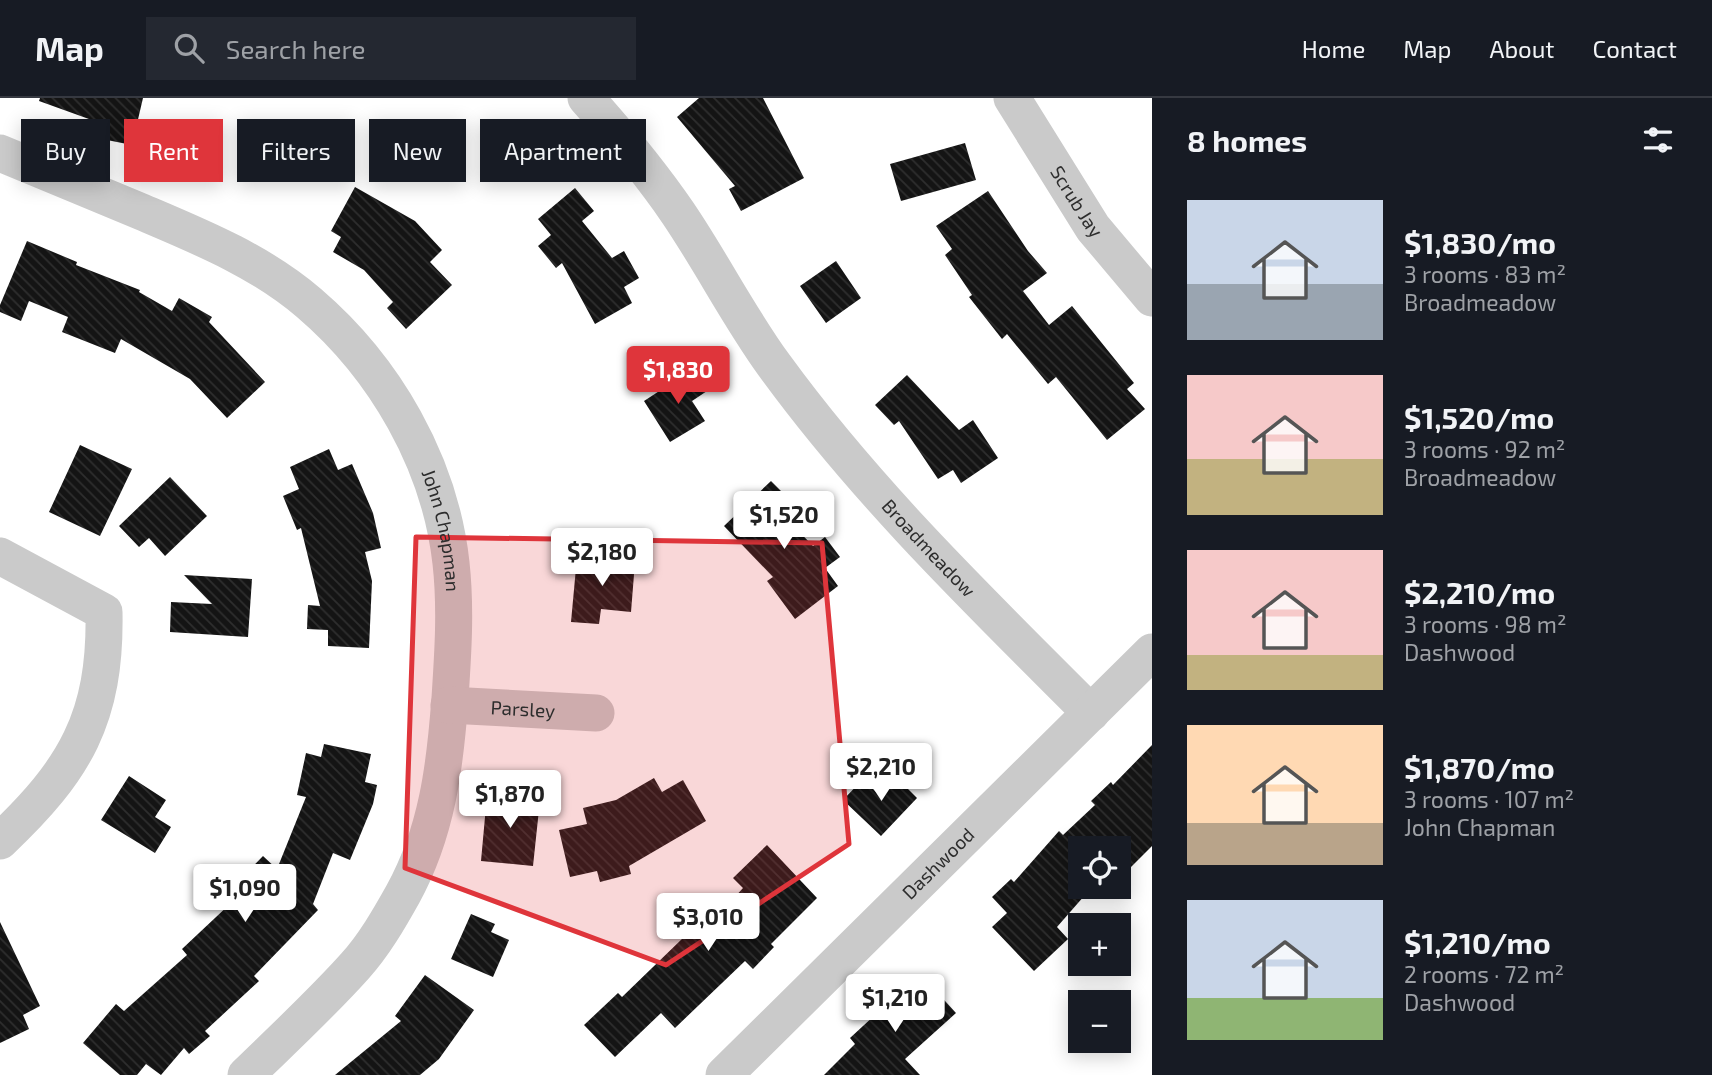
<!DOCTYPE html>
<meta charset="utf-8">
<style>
:root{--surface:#171b24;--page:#242831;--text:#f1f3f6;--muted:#9ea1a6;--line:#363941;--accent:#df353b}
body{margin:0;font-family:"Exo 2",sans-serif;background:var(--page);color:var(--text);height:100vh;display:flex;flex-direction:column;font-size:26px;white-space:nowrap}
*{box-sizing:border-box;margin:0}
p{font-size:23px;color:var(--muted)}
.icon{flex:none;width:38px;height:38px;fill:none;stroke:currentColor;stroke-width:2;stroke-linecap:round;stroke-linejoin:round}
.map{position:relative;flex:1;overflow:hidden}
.panel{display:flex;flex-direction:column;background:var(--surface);width:560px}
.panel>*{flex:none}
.banner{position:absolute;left:21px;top:21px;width:665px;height:63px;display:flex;gap:14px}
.tools{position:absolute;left:1068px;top:738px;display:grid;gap:14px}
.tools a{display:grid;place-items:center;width:63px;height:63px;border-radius:0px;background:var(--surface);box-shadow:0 4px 18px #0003;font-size:35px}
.price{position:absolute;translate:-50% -60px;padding:0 16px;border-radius:7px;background:#fff;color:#222;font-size:23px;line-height:46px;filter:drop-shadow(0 2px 4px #0008)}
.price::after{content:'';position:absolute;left:50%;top:42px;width:21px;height:16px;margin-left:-10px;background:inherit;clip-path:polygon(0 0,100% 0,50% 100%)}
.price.selected{background:var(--accent);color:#fff}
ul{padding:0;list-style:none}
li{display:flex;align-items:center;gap:21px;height:175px;padding:0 35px}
li span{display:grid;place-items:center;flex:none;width:196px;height:140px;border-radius:0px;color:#555}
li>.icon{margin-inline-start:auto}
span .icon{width:84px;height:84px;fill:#fffc;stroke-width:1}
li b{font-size:30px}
h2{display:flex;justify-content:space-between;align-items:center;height:84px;padding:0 35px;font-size:30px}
.chip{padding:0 24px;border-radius:0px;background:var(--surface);box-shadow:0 4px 18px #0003;font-size:24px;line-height:63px}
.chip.selected{background:var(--accent);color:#fff}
header{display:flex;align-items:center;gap:42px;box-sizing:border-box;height:98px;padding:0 35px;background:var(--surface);border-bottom:2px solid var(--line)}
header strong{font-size:33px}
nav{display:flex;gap:38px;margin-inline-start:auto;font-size:24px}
.search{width:490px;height:63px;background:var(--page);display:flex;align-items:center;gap:18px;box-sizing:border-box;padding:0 24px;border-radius:0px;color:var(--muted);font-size:26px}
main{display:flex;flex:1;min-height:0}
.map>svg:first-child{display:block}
</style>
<header>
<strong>Map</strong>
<div class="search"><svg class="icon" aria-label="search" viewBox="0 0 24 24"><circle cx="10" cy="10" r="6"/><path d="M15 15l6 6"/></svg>Search here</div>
<nav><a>Home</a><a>Map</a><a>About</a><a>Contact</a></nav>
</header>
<main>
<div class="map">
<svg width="1152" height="977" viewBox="0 0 1152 977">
<defs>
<pattern id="building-back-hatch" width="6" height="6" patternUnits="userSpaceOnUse" patternTransform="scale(1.75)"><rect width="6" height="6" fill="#141414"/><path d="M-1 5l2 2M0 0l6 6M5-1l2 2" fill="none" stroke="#2e2e2e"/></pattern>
</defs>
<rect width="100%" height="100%" fill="#fff"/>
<!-- building -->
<path fill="url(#building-back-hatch)" d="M 40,0 L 143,0 L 132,47 L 97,40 L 100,25 L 39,3 Z
M 699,0 L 763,0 L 804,80 L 741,113 L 729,91 L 735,88 L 677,19 Z
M 965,45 L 976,82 L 901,103 L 890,66 Z
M 355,89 L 415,123 L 442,152 L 430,164 L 452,187 L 406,231 L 387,210 L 393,204 L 364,172 L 333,154 L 341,139 L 331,133 Z
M 575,90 L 594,113 L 582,123 L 612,160 L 624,153 L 639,180 L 624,189 L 632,205 L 595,226 L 562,165 L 556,170 L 538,148 L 551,137 L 538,121 Z
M 988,93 L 1028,153 L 1047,175 L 1023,193 L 1049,227 L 1072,208 L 1134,285 L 1127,291 L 1145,311 L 1107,342 L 1056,279 L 1048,286 L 1007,236 L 1002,241 L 969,199 L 972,197 L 945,157 L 952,151 L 936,128 Z
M 27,143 L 77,164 L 76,167 L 140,192 L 139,194 L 172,213 L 179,200 L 212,219 L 209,224 L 265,284 L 227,320 L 190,281 L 121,241 L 115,255 L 62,234 L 68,219 L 29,203 L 21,223 L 0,214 L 0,207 Z
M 836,163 L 861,200 L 826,225 L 800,188 Z
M 693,271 L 707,293 L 692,303 L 705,323 L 670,344 L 644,303 Z
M 907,277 L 959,332 L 973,322 L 998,360 L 961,385 L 953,372 L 938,381 L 899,323 L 894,327 L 875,307 Z
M 80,347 L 132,371 L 100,438 L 49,414 Z
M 329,351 L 338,372 L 352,366 L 373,415 L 381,450 L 365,454 L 372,483 L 369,550 L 328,548 L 328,532 L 307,531 L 308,507 L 320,508 L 301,430 L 297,432 L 283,398 L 299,391 L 290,369 Z
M 170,379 L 207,418 L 165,458 L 149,440 L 139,449 L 119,428 Z
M 771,383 L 789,401 L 778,412 L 813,448 L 825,439 L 840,459 L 825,470 L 838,488 L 795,521 L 767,483 L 773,479 L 724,428 Z
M 577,459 L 635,464 L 631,514 L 601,511 L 599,526 L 571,524 Z
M 184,477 L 252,481 L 248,539 L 170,534 L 171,504 L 212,506 Z
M 324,646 L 371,656 L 365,684 L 377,687 L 373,706 L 350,762 L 333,755 L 313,806 L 318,812 L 254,878 L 259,883 L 205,933 L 210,938 L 189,956 L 184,950 L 161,977 L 146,966 L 137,977 L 120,977 L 83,945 L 116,906 L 124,913 L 187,857 L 182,851 L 232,804 L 225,797 L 263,758 L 277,771 L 306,699 L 297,697 L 306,655 L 321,659 Z
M 1152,647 L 1152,748 L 1129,771 L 1118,760 L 1118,751 L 1080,751 L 1080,789 L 1092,789 L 1057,829 L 1068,841 L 1034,873 L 992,829 L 1007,815 L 992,799 L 1011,781 L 1014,784 L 1059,733 L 1063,737 L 1095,707 L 1091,703 L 1111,684 L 1113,687 Z
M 893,676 L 917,700 L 881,738 L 843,702 L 863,681 L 876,694 Z
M 129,678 L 166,702 L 155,719 L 171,729 L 155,755 L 101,722 Z
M 654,680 L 662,694 L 683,682 L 706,723 L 629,768 L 631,776 L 600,784 L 597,773 L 570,779 L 559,732 L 587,726 L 583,710 L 616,702 Z
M 487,697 L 540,702 L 533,768 L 481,763 Z
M 767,747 L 817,800 L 771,846 L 774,849 L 753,871 L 745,863 L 675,930 L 661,915 L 615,959 L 584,927 L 618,895 L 622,899 L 683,840 L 674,832 L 691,813 L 708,829 L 743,790 L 733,780 Z
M 471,816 L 495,826 L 491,834 L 509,842 L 493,879 L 451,861 Z
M 0,824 L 40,908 L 23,917 L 29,931 L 0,945 Z
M 425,877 L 474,912 L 439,961 L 420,977 L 335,977 L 401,923 L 395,918 Z
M 926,882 L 956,915 L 905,961 L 920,977 L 824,977 L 855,946 L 850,940 L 876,916 L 873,913 L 898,890 L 907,900 Z"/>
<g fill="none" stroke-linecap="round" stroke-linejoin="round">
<!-- minor -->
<g stroke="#cacaca" stroke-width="37">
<path id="s1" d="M 586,0 C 619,37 650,74 678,115 C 712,165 739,219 774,267 C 867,395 980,504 1091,615"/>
<path id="s2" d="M 1012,0 L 1093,130 L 1152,200"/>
<path id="s3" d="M 0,55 C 47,75 95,94 142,114 C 201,139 260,163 309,205 C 385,270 440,365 451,465 C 456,510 453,555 450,600 C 445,669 437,734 403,796 C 389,821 374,847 355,868 C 321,906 283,941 246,977"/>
<path d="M 0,458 L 104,514 C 106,620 75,672 0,743"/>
<path id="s4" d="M 449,607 L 596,615"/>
<path id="s5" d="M 724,977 L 1152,554"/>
</g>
</g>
<!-- marked area -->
<path fill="#df353b" fill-opacity="0.2" stroke="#df353b" stroke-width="5" stroke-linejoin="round" d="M 416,439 L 822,445 L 849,746 L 666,867 L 405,770 Z"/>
<g text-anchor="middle" stroke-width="7" stroke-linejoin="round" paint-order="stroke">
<!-- street labels -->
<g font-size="19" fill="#2d2d2d" stroke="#fff">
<text dy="7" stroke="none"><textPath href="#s2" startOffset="122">Scrub Jay</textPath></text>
<text dy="7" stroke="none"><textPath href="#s3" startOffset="614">John Chapman</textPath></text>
<text dy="7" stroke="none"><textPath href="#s1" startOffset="567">Broadmeadow</textPath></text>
<text dy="7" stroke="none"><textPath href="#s4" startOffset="74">Parsley</textPath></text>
<text dy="7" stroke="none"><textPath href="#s5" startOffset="301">Dashwood</textPath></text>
</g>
</g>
</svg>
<div class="tools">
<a><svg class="icon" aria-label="locate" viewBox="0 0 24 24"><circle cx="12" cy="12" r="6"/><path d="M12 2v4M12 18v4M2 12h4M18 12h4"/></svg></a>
<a>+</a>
<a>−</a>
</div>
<b class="price selected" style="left:678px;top:308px">$1,830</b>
<b class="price" style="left:784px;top:453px">$1,520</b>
<b class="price" style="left:602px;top:490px">$2,180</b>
<b class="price" style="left:881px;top:705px">$2,210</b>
<b class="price" style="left:510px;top:732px">$1,870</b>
<b class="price" style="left:245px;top:826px">$1,090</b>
<b class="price" style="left:708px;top:855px">$3,010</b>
<b class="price" style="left:895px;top:936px">$1,210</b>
<div class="banner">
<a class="chip">Buy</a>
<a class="chip selected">Rent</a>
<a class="chip">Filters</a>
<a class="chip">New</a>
<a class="chip">Apartment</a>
</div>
</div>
<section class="panel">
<h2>8 homes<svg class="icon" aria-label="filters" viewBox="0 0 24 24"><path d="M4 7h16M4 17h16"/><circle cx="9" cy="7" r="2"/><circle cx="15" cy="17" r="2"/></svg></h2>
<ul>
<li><span style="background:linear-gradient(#c9d6e8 60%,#9aa5b1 0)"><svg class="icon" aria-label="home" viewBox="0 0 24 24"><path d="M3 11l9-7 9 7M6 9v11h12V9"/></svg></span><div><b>$1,830/mo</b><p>3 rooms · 83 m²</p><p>Broadmeadow</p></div></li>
<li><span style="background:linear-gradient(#f6c9c9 60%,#c2b280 0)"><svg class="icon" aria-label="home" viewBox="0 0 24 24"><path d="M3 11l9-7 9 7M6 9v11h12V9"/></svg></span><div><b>$1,520/mo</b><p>3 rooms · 92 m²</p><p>Broadmeadow</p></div></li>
<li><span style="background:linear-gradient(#f6c9c9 75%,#c2b280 0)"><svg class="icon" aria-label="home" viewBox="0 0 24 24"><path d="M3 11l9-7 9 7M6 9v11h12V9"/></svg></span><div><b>$2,210/mo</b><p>3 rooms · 98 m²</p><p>Dashwood</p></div></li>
<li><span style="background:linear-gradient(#ffd9b3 70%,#b9a48a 0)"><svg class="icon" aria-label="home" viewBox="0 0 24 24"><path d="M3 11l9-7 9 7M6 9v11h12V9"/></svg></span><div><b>$1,870/mo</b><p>3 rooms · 107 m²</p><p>John Chapman</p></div></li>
<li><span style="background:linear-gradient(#c9d6e8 70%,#8fb573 0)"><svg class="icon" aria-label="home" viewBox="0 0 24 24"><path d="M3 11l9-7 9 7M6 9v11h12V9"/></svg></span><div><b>$1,210/mo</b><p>2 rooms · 72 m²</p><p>Dashwood</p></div></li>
</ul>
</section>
</main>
